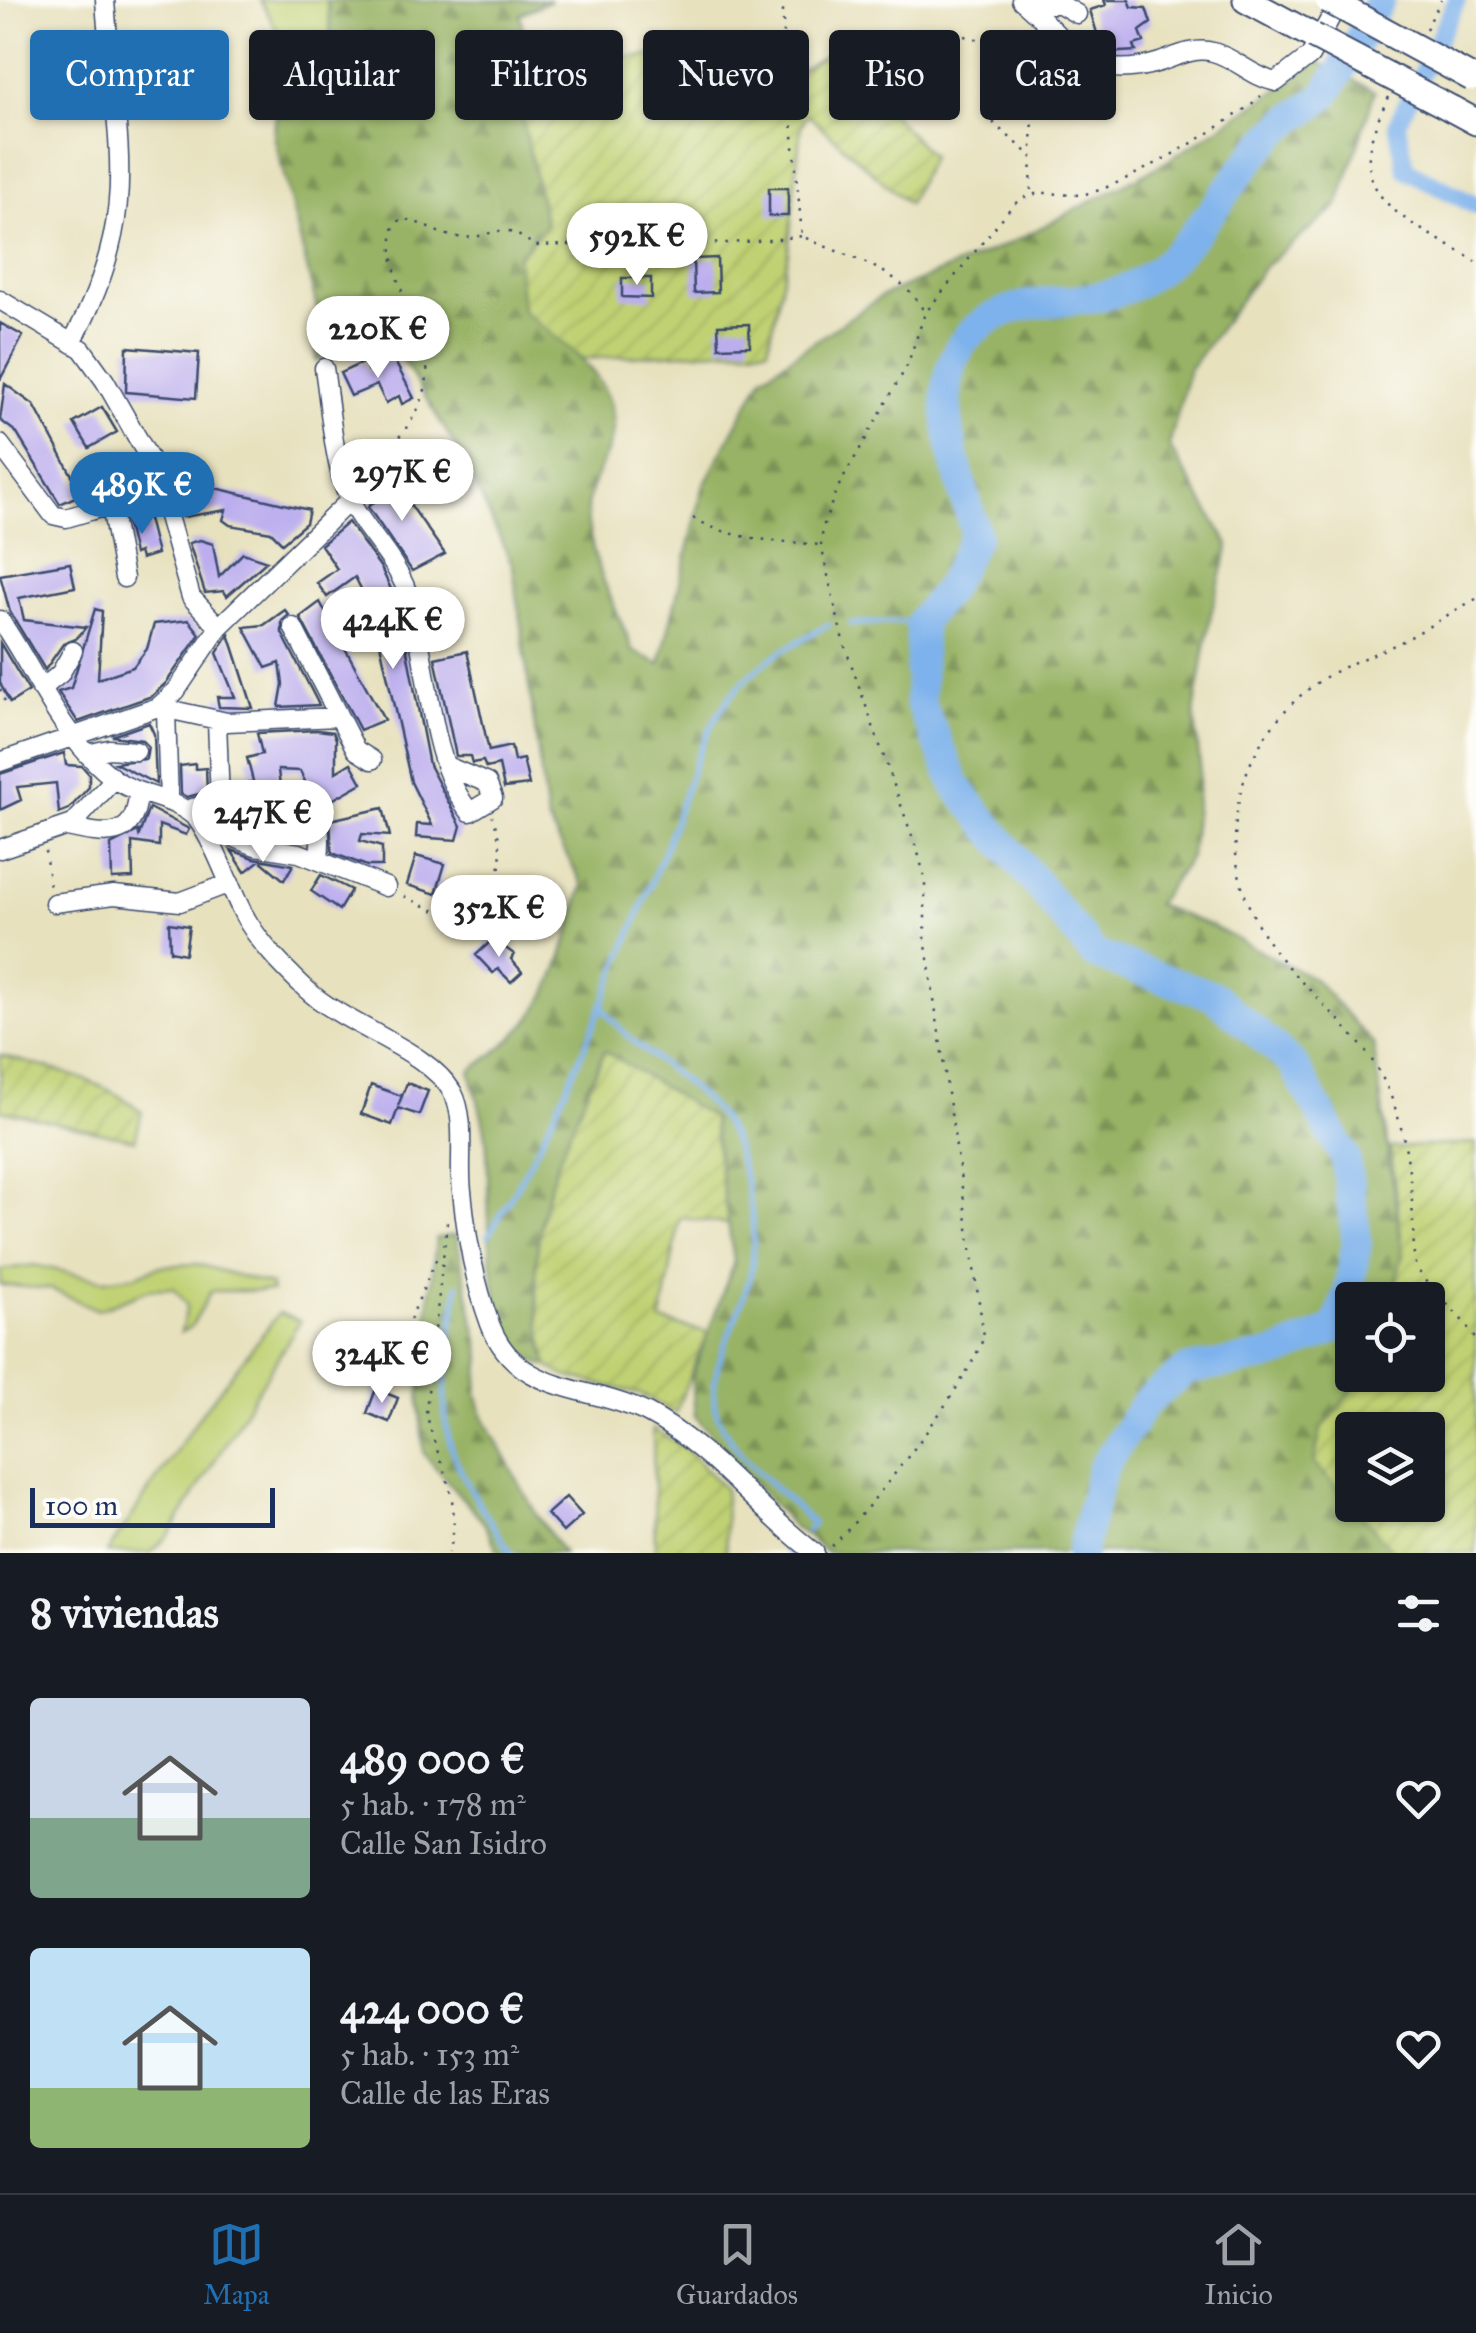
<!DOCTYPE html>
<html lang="es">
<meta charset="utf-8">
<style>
:root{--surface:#171b24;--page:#242831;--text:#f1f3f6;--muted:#9ea1a6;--line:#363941;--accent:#1f6fb2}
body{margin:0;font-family:"IM FELL Great Primer",serif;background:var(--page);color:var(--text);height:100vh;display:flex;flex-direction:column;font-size:38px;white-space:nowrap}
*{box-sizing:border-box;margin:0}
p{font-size:32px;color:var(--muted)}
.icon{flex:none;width:55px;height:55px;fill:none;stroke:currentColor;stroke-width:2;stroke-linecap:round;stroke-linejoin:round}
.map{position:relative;height:1553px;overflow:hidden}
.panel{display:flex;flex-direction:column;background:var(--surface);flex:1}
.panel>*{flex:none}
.hud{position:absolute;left:30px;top:30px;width:1418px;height:90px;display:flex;gap:20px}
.buttons{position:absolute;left:1335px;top:1282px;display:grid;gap:20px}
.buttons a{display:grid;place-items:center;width:110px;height:110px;border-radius:10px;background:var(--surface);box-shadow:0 2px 8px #0004;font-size:50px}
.scale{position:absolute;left:30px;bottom:25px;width:245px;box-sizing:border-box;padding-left:10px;border:5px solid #1b2f5e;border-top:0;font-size:28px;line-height:35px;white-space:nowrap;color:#1b2f5e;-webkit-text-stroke:8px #fdfcf7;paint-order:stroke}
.price{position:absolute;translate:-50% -85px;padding:0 22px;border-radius:35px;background:#fff;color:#222;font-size:32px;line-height:65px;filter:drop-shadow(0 2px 5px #0008)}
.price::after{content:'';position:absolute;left:50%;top:60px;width:30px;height:22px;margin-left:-15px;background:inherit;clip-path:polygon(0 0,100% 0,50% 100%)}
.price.current{background:var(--accent);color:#fff}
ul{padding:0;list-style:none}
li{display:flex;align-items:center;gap:30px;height:250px;padding:0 30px}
li span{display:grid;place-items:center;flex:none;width:280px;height:200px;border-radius:10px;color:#555}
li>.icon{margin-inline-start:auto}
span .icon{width:120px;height:120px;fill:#fffc;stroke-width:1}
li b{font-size:42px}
h2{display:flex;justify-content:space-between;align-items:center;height:120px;padding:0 30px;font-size:42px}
.chip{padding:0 35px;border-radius:10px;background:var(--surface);box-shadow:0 2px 8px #0004;font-size:35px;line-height:90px}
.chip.current{background:var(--accent);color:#fff}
.dock{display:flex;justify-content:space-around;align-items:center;height:140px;border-top:2px solid var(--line);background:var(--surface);font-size:28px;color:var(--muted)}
.dock a{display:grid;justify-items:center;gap:5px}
.dock .current{color:var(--accent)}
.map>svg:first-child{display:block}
</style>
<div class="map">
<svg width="1476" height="1553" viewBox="0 0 1476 1553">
<defs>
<pattern id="forest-firs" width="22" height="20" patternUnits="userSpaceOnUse" patternTransform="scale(2.5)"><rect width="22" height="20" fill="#98b365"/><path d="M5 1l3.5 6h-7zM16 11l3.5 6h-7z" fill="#7b9256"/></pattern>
<pattern id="garden-furrows" width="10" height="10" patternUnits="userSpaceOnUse" patternTransform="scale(2.5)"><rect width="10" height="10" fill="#c0d173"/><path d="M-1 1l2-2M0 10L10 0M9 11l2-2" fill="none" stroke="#a4b466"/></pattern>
</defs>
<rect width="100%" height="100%" fill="#fdfcf7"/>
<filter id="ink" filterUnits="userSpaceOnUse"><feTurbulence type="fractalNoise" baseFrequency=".01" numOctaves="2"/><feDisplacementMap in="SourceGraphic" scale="20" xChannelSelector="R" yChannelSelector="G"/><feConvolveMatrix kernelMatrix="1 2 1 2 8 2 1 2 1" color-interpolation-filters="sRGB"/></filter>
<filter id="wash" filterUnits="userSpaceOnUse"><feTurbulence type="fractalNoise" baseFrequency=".0048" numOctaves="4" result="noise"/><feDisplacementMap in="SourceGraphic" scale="40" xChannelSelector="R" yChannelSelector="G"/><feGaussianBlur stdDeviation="2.25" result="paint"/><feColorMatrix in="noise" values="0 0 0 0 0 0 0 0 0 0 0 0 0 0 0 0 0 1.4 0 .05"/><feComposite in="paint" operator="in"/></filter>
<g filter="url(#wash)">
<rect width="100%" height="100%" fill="#e7e1be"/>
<!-- grass -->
<path fill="#c0d173" stroke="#6e8068" stroke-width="2.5" d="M 260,0 L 327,0 L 332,41 L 283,40 Z
M 197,1264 L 271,1285 L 272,1291 L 211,1291 L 191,1327 L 181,1332 L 187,1305 L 174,1288 L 151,1289 L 98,1310 L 51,1289 L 0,1285 L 0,1270 L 34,1265 L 103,1280 L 133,1276 L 161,1266 Z
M 279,1313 L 300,1321 L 170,1534 L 151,1553 L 107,1553 L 200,1415 Z"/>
<!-- forest -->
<path fill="url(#forest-firs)" stroke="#5a7162" stroke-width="2.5" d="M 327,0 L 551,0 L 520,14 L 523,31 L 504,33 L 546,226 L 517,257 L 522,309 C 563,343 632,387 609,447 C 602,466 586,493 587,513 C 589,559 617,609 633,651 L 660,664 L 704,485 L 763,376 L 882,296 L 1011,243 L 1163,164 L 1300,75 L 1312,59 L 1375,91 L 1338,206 L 1264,267 L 1189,370 L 1169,446 L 1229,545 L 1210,618 L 1194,713 L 1200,764 L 1191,856 L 1156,905 L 1211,926 L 1313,978 L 1373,1043 L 1403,1255 L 1391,1300 L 1352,1300 L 1352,1375 L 1365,1375 L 1321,1429 L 1314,1463 L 1381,1533 L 1394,1553 L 828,1553 L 791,1524 L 695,1416 L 692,1376 L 734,1262 L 712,1118 L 604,1052 C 554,1167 516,1237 548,1366 C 474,1350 493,1194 486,1139 C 484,1117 475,1093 470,1071 C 553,1015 556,977 583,885 L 547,819 L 513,566 L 462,457 L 385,331 L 316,361 L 317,308 L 274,135 L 283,40 L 332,41 Z
M 456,1235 L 481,1356 L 477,1392 L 483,1416 L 535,1512 L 563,1553 L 499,1553 L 484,1523 L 424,1454 L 419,1402 L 436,1238 Z"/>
<!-- garden -->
<path fill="url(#garden-furrows)" stroke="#6e8068" stroke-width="2.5" d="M 793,50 L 798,71 L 833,51 L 931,156 L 908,204 L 807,114 L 801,126 L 788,253 L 768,348 L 582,359 L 522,310 L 517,257 L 546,225 L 510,62 Z
M 605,1051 L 712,1118 L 728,1224 L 680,1218 L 661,1321 L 708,1332 L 675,1413 L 640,1394 L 565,1376 L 548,1366 C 516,1237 554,1166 605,1051 Z
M 0,1055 C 50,1069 102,1078 142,1112 L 135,1140 L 0,1110 Z
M 1476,1143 L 1476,1553 L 1394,1553 L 1354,1505 L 1428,1505 L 1428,1430 L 1352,1430 L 1352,1503 L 1314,1463 L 1321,1429 L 1365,1375 L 1428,1375 L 1428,1300 L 1391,1300 L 1403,1254 L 1390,1148 Z
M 653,1429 L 684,1447 L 725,1489 L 726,1553 L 655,1553 Z"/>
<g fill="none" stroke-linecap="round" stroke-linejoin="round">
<!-- stream -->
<path stroke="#7eb2ec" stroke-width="5" d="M 850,624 L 921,621
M 601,1005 C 638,1061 715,1086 735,1145 C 748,1184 758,1231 751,1271 C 745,1311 700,1374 718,1417 C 737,1460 781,1491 813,1524 L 807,1531
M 488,1236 C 561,1118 611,984 662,856 C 685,798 697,731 741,684 C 767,657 796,642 829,625
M 458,1285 C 453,1332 438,1388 448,1435 C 457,1476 489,1518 511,1553
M 786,1553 L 790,1549"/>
<!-- canal -->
<path stroke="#7eb2ec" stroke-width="18" d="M 1457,0 L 1397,124 L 1406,169 L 1476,206"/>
<!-- river -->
<path stroke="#7eb2ec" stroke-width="30" d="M 1081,1553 L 1102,1469 L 1145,1403 L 1187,1370 L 1272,1356 L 1335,1329 L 1348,1295 L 1357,1242 L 1345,1157 L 1293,1064 L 1214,996 L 1095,955 L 957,787 L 920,703 L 921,621 L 947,590 L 976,535 C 956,460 907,346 1010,310 C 1050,296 1097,306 1136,284 C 1199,250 1231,170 1285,124 C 1298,113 1317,106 1327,92 C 1347,63 1363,30 1380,0"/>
</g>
<g id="blocks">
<!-- building -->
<path fill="#bcaeee" d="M 1104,0 L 1129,0 L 1132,7 L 1146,8 L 1151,23 L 1140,31 L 1144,42 L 1134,45 L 1136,51 L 1103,53 L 1090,10 L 1106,5 Z
M 524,33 L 571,33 L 571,56 L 524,57 Z
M 769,188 L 788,188 L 788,216 L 769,216 Z
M 717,258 L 718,292 L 694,293 L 693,259 Z
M 622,278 L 651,278 L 651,298 L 622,297 Z
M 0,323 L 23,336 L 0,380 Z
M 749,324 L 750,346 L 719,347 L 718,325 Z
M 127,347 L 199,353 L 196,398 L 126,392 Z
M 393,358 L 414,398 L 402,404 L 399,396 L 386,403 L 377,385 L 351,396 L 340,373 L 364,362 L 368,371 Z
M 5,384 L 34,405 L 82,494 L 60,504 L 16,432 L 0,420 Z
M 102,407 L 117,432 L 89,448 L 74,423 Z
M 386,470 L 445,554 L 412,571 L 368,507 L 374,502 L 366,491 Z
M 181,480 L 309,510 L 306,523 L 282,543 L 271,532 L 230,525 L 223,520 L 226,510 L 183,517 L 176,486 L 180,488 Z
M 147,515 L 157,554 L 141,559 L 139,552 L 134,554 L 126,520 Z
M 348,522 L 381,568 L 398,604 L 429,765 L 461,826 L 457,840 L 416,837 L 417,824 L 432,825 L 411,782 L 373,612 L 355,577 L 327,597 L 317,583 L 337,569 L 321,545 Z
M 200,540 L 213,544 L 219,577 L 243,553 L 267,561 L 227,596 L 224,591 L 205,593 L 189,543 Z
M 70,563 L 75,587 L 19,598 L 24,620 L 86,627 L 76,639 L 63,644 L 45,670 L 10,612 L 0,575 Z
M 320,602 L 384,720 L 360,730 L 300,617 Z
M 95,609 L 102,611 L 98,679 L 133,667 L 147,649 L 154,624 L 189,620 L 200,634 L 166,683 L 152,696 L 78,722 L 58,692 L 71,688 Z
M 285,610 L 289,615 L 282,621 L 282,633 L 319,705 L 279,707 L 283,684 L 280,663 L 266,668 L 244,627 L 264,625 Z
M 229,634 L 253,708 L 219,707 L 217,697 L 235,697 L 217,653 Z
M 0,643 L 29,691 L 10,703 L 0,683 Z
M 467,651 L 489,751 L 511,746 L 514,761 L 523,759 L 529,785 L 504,788 L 499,765 L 486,768 L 483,761 L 472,763 L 470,756 L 456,756 L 435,658 Z
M 149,723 L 154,734 L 156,784 L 115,763 L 146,759 L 148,746 L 142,740 L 112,736 Z
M 317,730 L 333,732 L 336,739 L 336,772 L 351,763 L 362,783 L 323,805 L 309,790 L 300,771 L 278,770 L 280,787 L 232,789 L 253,781 L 247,758 L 262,754 L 257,733 Z
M 64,753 L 66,765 L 82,766 L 89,774 L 89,787 L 69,809 L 59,813 L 56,783 L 17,787 L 21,800 L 0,810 L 0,774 Z
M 195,764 L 195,769 L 206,768 L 207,792 L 187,797 L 181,794 L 180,766 Z
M 149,808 L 189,829 L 186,835 L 159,825 L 159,846 L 132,842 L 133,878 L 112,879 L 111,845 L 138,831 L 139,835 Z
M 383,808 L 390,836 L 362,834 L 360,841 L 382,847 L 382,866 L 367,866 L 332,853 L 330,820 Z
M 296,812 L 301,817 L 272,827 L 275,833 L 306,826 L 307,834 L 294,839 L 259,834 L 256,833 L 264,827 L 239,826 L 226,817 Z
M 231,850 L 254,858 L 293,865 L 284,880 L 260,860 L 245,872 Z
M 416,856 L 445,864 L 436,894 L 407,885 Z
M 321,875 L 351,890 L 339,910 L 311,891 Z
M 169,923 L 189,926 L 185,954 L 170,951 Z
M 493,939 L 514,954 L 511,959 L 522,972 L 511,982 L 498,969 L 493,973 L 476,955 Z
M 407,1083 L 428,1091 L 419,1115 L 398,1108 L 392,1125 L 361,1114 L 371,1085 L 402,1096 L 398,1106 Z
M 376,1389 L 398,1398 L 389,1422 L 367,1413 Z
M 566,1497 L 582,1515 L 563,1532 L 547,1514 Z"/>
</g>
</g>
<g filter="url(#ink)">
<use href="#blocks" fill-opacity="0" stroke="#3a4a6c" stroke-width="2.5"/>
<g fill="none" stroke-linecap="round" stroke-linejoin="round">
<defs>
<path id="minor" d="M 1021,0 C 1071,41 1084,86 1160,62 C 1177,56 1195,47 1213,52 C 1236,58 1252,77 1276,82 L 1310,56 L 1340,0
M 1026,4 L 1060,4 L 1077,14
M 0,300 L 82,349 L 105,381 L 154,467 L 191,597 L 219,627
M 72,342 C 145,209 114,139 105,0
M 324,368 C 330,405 334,471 351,503 C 369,536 399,562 410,600 C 429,663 428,761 470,812 L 493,798 L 487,783 L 449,767
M 0,444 L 53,515 L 66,518 L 161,490
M 349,500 L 352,487 L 387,451
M 111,506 L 124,578
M 0,620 C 38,675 59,735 113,778 C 139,798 174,796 197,819 C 217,848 227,882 243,913 C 258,942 283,967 306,989 C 345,1026 428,1049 453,1093 C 467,1120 458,1161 462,1191 C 466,1234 475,1283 490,1324 C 517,1396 589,1384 647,1413 C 711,1446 758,1511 815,1553
M 293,627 L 356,750 L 372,760
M 41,689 L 60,674 L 73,651
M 158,707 L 227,722 L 338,717
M 166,711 L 169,802
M 217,721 L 220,802
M 87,754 L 109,749 L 136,751
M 0,762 L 158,707 L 176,691 L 219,627 L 349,501
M 192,808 L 220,802 L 300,799 C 323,813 321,838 319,861
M 192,809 L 206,813 L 225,834 L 256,846 L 299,853 L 386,887
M 67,827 C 105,835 135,842 138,794
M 0,849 L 73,824 L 114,779
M 54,903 L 114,895 L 180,902 L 230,883"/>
<path id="highway" d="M 1246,0 L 1313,36
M 1452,109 L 1476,122"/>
</defs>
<!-- minor casing -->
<use href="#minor" stroke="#3a4a6c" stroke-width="21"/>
<!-- highway casing -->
<use href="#highway" stroke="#3a4a6c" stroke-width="29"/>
<!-- path -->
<path stroke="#3a4a6c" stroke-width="2.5" stroke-dasharray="2.5 8" stroke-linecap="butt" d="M 781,0 L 802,236 C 843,257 904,268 924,312
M 1426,29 L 1441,0
M 965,36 L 997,44 L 1010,86 L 1023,100
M 1389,97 C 1333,199 1404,216 1476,262
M 1031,190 L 1033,110 L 1012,97 L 994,116 L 994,124 L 1033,157
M 325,353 L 332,326 L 350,323 L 356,335 L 331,351
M 399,437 C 473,349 376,304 394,225 L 403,218 C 423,223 437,235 458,237 C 494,241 495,216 535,246 C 624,242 714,249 802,236
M 693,518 C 734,541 774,540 820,545
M 1476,599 C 1451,612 1428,628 1403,641 C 1376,654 1347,663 1321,680 C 1233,739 1208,853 1268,941 C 1300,989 1353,1024 1381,1075 C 1411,1132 1413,1198 1414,1261 C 1425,1291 1461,1310 1476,1341
M 0,689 L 5,702
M 282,817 L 284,834
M 45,851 L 50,888
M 404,896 L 450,918 C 501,906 510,860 492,816
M 447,1222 L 426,1410 C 436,1464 465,1496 449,1553
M 406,1329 L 438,1255
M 832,1546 C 870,1510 969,1383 984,1336 L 925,938 L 925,879 L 919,856 L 843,641 L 821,545 L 823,527 L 836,491 L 907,366 L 925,313 L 1013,205 C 1045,181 1060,202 1093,192 C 1129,182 1233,122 1261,96"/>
<!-- minor -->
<use href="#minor" stroke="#fff" stroke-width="18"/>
<!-- highway -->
<use href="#highway" stroke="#fff" stroke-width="25"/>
<defs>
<path id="highway-bridge" d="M 1328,0 L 1472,78
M 1313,36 L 1452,109"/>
</defs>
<!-- highway-bridge casing -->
<use href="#highway-bridge" stroke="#3a4a6c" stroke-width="29" stroke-linecap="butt"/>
<!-- highway-bridge -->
<use href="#highway-bridge" stroke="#fff" stroke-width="25"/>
</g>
</g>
</svg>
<div class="buttons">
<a><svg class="icon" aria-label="locate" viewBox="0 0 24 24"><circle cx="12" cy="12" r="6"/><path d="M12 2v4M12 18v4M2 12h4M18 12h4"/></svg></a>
<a><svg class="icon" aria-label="layers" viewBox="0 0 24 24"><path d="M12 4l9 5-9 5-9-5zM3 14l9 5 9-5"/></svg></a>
</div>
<div class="scale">100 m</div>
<b class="price" style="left:637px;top:288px">592K €</b>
<b class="price" style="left:378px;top:381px">220K €</b>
<b class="price" style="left:402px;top:524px">297K €</b>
<b class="price current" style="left:142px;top:537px">489K €</b>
<b class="price" style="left:393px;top:672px">424K €</b>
<b class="price" style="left:263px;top:865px">247K €</b>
<b class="price" style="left:499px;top:960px">352K €</b>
<b class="price" style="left:382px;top:1406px">324K €</b>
<div class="hud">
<a class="chip current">Comprar</a>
<a class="chip">Alquilar</a>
<a class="chip">Filtros</a>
<a class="chip">Nuevo</a>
<a class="chip">Piso</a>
<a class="chip">Casa</a>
</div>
</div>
<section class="panel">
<h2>8 viviendas<svg class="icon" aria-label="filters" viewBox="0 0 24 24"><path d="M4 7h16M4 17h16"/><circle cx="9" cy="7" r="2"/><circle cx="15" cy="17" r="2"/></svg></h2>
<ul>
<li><span style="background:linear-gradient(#c9d6e8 60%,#7fa58c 0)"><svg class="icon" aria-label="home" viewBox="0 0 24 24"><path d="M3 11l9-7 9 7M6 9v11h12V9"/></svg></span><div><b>489 000 €</b><p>5 hab. · 178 m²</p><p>Calle San Isidro</p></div><svg class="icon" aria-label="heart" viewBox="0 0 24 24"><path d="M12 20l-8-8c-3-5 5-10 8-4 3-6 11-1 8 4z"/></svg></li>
<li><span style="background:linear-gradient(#bfe0f5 70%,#8fb573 0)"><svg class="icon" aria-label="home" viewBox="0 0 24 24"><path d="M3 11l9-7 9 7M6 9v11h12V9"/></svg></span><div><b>424 000 €</b><p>5 hab. · 153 m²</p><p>Calle de las Eras</p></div><svg class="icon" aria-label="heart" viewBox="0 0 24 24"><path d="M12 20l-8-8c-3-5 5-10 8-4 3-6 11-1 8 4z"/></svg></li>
</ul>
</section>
<nav class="dock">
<a class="current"><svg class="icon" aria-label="map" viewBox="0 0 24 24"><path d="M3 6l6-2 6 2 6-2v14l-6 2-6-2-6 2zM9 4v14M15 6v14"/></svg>Mapa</a>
<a><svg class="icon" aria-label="saved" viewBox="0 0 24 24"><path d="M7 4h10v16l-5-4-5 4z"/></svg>Guardados</a>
<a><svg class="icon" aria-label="home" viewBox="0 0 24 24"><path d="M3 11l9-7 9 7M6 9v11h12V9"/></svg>Inicio</a>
</nav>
